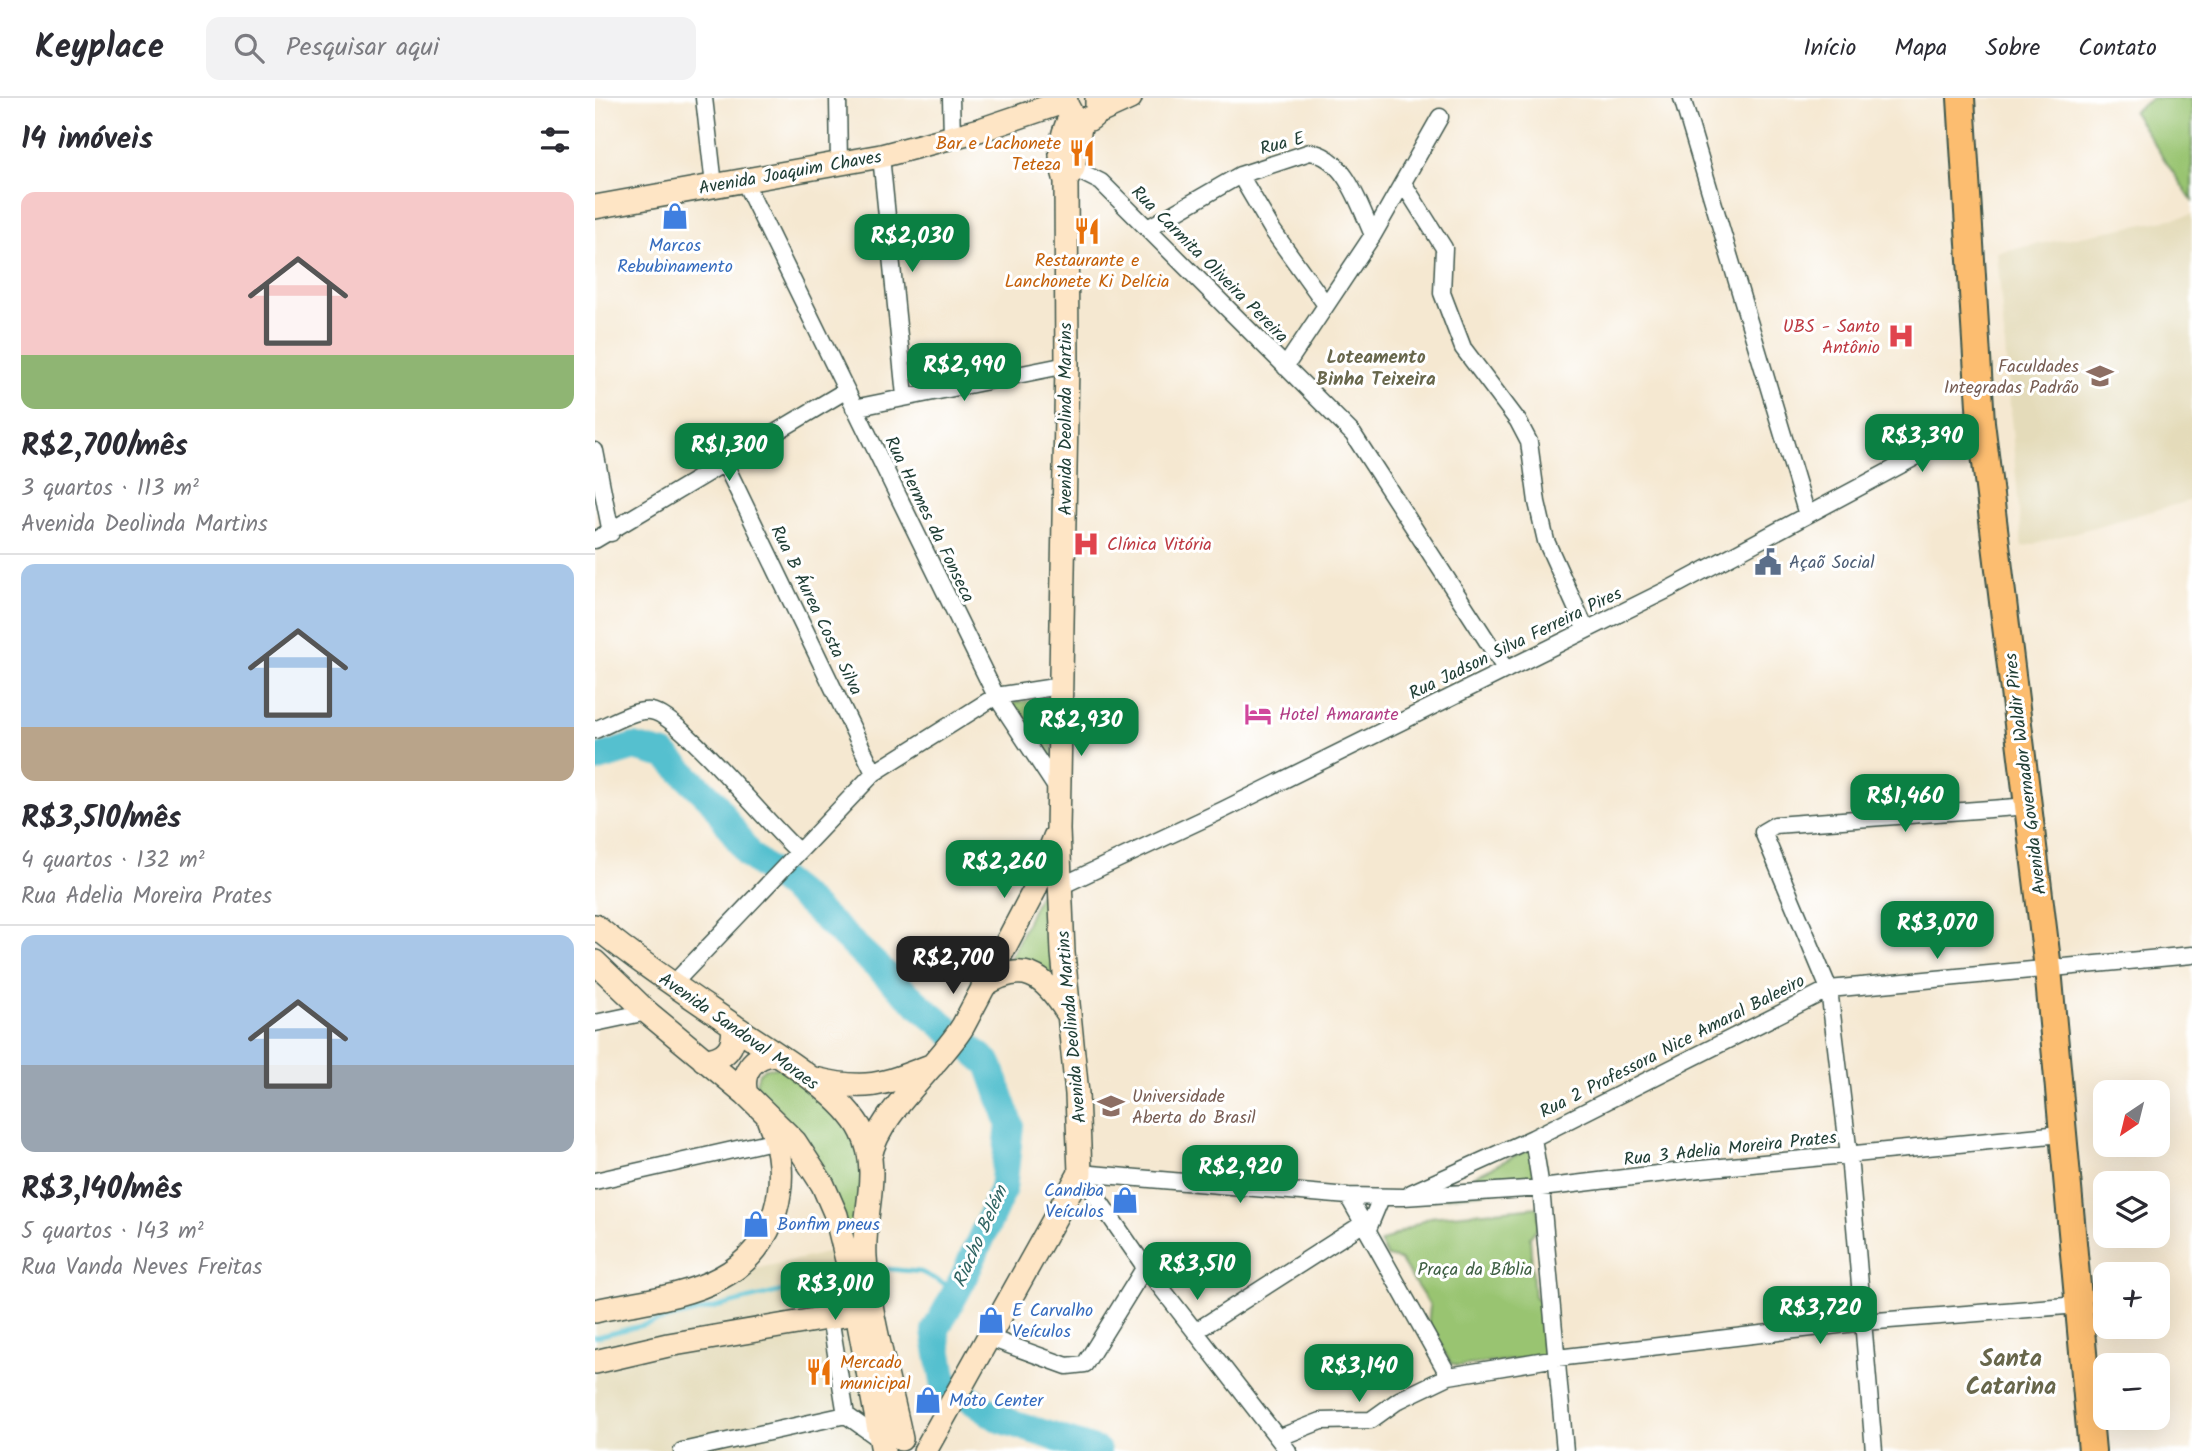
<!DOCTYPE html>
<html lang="pt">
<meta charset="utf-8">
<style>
:root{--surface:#fff;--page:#f2f2f3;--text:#2b2b33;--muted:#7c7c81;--line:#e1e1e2;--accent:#0b8043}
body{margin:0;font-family:Kalam,sans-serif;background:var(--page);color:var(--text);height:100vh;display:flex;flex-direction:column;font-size:26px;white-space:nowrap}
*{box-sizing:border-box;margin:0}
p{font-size:23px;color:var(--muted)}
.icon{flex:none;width:38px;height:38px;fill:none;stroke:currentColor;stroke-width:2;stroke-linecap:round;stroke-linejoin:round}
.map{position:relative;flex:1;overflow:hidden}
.panel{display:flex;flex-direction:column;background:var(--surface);width:595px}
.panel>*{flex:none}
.needle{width:46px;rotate:215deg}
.controls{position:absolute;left:1498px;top:982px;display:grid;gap:14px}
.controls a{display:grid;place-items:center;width:77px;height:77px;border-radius:14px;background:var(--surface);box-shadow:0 7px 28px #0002;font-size:35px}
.price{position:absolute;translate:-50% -60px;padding:0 16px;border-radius:14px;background:var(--accent);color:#fff;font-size:23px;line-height:46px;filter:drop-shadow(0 2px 4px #0008)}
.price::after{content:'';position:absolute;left:50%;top:42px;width:21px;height:16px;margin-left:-10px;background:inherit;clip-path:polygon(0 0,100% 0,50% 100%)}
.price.selected{background:#222;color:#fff}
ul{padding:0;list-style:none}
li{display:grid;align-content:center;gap:14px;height:371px;padding:0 21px}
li+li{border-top:2px solid var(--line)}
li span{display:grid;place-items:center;height:217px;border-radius:14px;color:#555}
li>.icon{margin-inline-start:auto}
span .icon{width:126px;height:126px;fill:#fffc;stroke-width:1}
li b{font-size:30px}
h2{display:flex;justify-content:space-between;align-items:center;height:84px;padding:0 21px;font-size:30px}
header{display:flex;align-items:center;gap:42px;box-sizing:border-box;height:98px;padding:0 35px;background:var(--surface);border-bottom:2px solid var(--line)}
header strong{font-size:33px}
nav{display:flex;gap:38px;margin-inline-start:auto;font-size:24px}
.search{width:490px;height:63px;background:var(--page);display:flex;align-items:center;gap:18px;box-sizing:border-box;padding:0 24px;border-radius:14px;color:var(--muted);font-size:26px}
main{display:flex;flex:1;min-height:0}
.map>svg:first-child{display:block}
</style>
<header>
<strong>Keyplace</strong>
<div class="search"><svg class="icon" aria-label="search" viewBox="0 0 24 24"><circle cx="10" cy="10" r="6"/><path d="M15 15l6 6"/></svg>Pesquisar aqui</div>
<nav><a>Início</a><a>Mapa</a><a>Sobre</a><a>Contato</a></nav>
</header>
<main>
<section class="panel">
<h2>14 imóveis<svg class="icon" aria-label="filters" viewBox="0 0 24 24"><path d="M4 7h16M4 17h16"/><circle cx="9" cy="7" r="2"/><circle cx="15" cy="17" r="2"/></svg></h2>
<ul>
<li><span style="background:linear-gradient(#f6c9c9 75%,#8fb573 0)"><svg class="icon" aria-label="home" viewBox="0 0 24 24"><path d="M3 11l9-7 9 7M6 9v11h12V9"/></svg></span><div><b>R$2,700/mês</b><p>3 quartos · 113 m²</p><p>Avenida Deolinda Martins</p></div></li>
<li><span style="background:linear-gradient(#a9c7e8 75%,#b9a48a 0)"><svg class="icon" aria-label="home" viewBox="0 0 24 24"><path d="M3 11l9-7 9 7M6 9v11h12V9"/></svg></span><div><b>R$3,510/mês</b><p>4 quartos · 132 m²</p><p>Rua Adelia Moreira Prates</p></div></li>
<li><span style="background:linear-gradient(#a9c7e8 60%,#9aa5b1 0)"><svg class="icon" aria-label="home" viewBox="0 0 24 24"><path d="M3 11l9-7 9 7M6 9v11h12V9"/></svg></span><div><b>R$3,140/mês</b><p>5 quartos · 143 m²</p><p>Rua Vanda Neves Freitas</p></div></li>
</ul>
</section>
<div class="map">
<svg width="1597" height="1353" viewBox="0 0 1597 1353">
<rect width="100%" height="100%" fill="#fff"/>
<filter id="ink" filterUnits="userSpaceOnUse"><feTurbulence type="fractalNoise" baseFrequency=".0143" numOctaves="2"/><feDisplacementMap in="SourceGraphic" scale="14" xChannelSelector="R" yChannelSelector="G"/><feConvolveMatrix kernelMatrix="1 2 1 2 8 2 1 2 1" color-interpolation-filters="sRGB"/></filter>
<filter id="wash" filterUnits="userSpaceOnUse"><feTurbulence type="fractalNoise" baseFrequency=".00686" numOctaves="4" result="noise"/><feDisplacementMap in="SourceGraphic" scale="28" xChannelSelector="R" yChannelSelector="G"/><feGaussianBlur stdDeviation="1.57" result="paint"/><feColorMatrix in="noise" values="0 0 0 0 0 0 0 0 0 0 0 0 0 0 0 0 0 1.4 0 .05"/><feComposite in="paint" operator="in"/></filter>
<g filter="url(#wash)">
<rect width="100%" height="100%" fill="#f5e8d1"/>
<!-- built -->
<path fill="#e4dbba" d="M 1597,117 L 1597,402 L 1427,449 L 1402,154 Z
M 264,1148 L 308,1353 L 0,1353 L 0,1206 Z"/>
<!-- green -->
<path fill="#99c471" stroke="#5c8052" stroke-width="2" d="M 1558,0 L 1597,0 L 1597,103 L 1538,14 Z
M 458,600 L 457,678 L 416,605 Z
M 455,772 L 457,881 L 412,868 Z
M 170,970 L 186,970 L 237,1013 L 254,1031 L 269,1059 L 268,1168 L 244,1109 L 159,991 L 164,975 Z
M 946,1045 L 954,1085 L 828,1103 Z
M 943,1109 L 944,1128 L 935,1139 L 939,1198 L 951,1210 L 955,1258 L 864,1268 L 856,1265 L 833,1227 L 835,1208 L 805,1162 L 792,1159 L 785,1145 L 835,1119 Z"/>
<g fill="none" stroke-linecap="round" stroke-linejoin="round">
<!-- stream -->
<path stroke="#54c0cf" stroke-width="4.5" d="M 293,1171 L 326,1174 L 362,1192
M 0,1239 L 244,1179"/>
<!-- river -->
<path stroke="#54c0cf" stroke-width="28" d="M 0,661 L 39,649 L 70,657 L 118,703 L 154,757 L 209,801 L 325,908 L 394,966 L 415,1026 L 408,1091 L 368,1181 L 340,1233 L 349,1284 L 405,1321 L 502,1353"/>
</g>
</g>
<g filter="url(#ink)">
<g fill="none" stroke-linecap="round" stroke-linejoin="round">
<defs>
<path id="minor" d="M 109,0 L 119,87
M 243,0 L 244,67
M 356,0 L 357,39
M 1087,0 L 1212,417
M 286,58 L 310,298
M 478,70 L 506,84 L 758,336 L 911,572
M 645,77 L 678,133 L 731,207
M 148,81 L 401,598 L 464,694
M 808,85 L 849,150 L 847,195 L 868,250 L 923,323 L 934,344 L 942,404 L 951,443 L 991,532
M 553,130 L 645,77 L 715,54 C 751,59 765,109 778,137 L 690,269
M 778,137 L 845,19
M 259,310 L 472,267
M 0,353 L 16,435
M 130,366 L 279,675
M 0,442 L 250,293
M 0,632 C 15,626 39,611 56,613 C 86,617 174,729 204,754
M 466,788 L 628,712 L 1076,490 L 1386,324
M 78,886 L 279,675 L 401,598 L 466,588
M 0,925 L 52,914
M 938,1040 L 946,1090 L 970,1353
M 485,1075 L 753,1098 L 808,1099 L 946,1090 L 1096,1072 L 1466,1036
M 485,1075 L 550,1169 L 693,1353
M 0,1083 L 182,1042
M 816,1095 L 938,1040 L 1234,891 L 1597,857
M 753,1098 L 854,1278
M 773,1131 L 786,1100
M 235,1219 L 251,1317
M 601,1233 L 769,1125
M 392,1239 L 472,1268 L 490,1266 L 550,1169
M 683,1340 L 726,1323 L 776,1322 L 804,1302 L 854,1278 L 962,1260 L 1269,1224 L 1484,1207
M 87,1353 L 251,1317 L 286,1342
M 1279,1353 L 1254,1057 L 1234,891 L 1168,734 L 1180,727 L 1435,708"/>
<path id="secondary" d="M 471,6 L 479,21 L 495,21 L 502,15 L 502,0
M 502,15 L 535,0
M 471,83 L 478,70 L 486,23
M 0,109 L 286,58 L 388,31 L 471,3
M 0,828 C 45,865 94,897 142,930 C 178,954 248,995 267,1034 C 287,1075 267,1117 270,1159 C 274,1220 294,1282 306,1341
M 0,864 L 52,914 L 151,996 L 200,1044 L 228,1087 L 241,1117 L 252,1162 L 288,1353
M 388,888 C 428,862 448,876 472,914
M 109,962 C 131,961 141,948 138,927
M 220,981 C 272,994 289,986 338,967
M 151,996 C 145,975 158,957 180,956
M 275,1059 C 283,1015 343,969 368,928 L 439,793 L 460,739
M 0,1213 C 40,1204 88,1200 125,1180 C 183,1150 199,1080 174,1023
M 0,1264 L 73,1247 L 261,1215
M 330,1353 L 485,1075 L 482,996 L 468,855 L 463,732 L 472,267 L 471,83 C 463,58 464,41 476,18"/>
<path id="primary" d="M 1366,0 L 1386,324 L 1453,871 L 1497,1353"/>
</defs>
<!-- minor casing -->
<use href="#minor" stroke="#3f574c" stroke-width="19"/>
<!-- secondary casing -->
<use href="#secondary" stroke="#3f574c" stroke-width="26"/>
<!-- primary casing -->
<use href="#primary" stroke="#3f574c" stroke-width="30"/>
<!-- minor -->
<use href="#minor" stroke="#fff" stroke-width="16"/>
<!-- secondary -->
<use href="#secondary" stroke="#fee5c5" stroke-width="23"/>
<!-- primary -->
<use href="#primary" stroke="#fcbd6f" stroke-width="26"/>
</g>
</g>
<!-- icons -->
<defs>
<symbol id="restaurant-bare" viewBox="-9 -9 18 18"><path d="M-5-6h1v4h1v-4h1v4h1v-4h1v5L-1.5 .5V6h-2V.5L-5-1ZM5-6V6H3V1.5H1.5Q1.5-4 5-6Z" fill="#e8710a" stroke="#fff" stroke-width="2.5" paint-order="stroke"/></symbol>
<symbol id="shop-bare" viewBox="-9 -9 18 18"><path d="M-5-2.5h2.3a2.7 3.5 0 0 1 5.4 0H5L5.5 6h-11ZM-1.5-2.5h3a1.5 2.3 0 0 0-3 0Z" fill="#3f7fe0" stroke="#fff" stroke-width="2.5" paint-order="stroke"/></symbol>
<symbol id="hospital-bare" viewBox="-9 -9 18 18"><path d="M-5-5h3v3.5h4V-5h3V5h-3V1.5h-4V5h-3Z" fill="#e0444e" stroke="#fff" stroke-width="2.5" paint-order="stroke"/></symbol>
<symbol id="university-bare" viewBox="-9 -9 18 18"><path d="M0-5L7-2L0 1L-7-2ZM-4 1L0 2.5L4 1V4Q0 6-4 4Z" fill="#8d6e63" stroke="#fff" stroke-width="2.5" paint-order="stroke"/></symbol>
<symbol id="civic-bare" viewBox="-9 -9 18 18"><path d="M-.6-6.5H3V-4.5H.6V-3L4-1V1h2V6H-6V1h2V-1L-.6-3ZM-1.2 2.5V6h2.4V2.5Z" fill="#5c6f8a" stroke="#fff" stroke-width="2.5" paint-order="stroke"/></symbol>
<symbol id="hotel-bare" viewBox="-9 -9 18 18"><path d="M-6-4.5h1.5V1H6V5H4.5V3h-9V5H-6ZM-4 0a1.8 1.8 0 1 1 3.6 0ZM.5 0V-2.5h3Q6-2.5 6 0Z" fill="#d1479c" stroke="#fff" stroke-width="2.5" paint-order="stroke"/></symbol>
</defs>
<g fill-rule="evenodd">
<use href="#restaurant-bare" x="468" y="36" width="38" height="38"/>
<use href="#shop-bare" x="61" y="99" width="38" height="38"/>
<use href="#restaurant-bare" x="473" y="114" width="38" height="38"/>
<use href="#hospital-bare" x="1287" y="219" width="38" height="38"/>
<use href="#university-bare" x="1486" y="259" width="38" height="38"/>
<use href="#hospital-bare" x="472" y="427" width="38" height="38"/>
<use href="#civic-bare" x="1154" y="445" width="38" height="38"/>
<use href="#hotel-bare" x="644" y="597" width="38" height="38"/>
<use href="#university-bare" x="497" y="989" width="38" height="38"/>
<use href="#shop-bare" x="511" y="1083" width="38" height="38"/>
<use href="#shop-bare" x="142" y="1107" width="38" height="38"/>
<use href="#shop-bare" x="377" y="1203" width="38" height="38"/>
<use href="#restaurant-bare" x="205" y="1255" width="38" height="38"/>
<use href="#shop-bare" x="314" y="1283" width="38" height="38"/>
</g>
<g text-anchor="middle" stroke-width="6" stroke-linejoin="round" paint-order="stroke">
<!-- food labels -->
<g font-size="18" fill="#c56008" stroke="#fff" text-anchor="end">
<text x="466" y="51">Bar e Lachonete<tspan x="466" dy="21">Teteza</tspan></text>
<text x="492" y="168" text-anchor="middle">Restaurante e<tspan x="492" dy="21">Lanchonete Ki Delícia</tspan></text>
<text x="245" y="1270" text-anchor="start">Mercado<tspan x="245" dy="21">municipal</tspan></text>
</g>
<!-- street labels -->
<g font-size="18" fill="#1f3d34" stroke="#fff">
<text transform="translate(687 45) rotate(-15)" y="6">Rua E</text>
<text transform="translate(195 74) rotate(-10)" y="6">Avenida Joaquim Chaves</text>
<text transform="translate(615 166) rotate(45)" y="6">Rua Carmita Oliveira Pereira</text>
<text transform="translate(470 321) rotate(-90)" y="6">Avenida Deolinda Martins</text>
<text transform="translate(335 421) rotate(64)" y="6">Rua Hermes da Fonseca</text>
<text transform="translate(222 512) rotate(64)" y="6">Rua B Áurea Costa Silva</text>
<text transform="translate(920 545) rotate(-26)" y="6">Rua Jadson Silva Ferreira Pires</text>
<text transform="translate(1430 676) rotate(-97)" y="6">Avenida Governador Waldir Pires</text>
<text transform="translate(476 929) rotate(-95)" y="6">Avenida Deolinda Martins</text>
<text transform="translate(144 933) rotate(35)" y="6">Avenida Sandoval Moraes</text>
<text transform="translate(1077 948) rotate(-27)" y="6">Rua 2 Professora Nice Amaral Baleeiro</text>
<text transform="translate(1135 1050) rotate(-6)" y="6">Rua 3 Adelia Moreira Prates</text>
</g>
<!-- shop labels -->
<g font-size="18" fill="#366cbe" stroke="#fff" text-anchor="start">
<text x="80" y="153" text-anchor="middle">Marcos<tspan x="80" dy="21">Rebubinamento</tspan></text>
<text x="509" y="1098" text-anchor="end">Candiba<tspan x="509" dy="21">Veículos</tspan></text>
<text x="182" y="1132">Bonfim pneus</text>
<text x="417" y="1218">E Carvalho<tspan x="417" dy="21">Veículos</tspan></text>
<text x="354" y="1308">Moto Center</text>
</g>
<!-- health labels -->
<g font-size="18" fill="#be3a42" stroke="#fff" text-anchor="end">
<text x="1285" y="234">UBS - Santo<tspan x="1285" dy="21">Antônio</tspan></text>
<text x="512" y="452" text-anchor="start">Clínica Vitória</text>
</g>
<!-- education labels -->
<g font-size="18" fill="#785e54" stroke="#fff" text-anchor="end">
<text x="1484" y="274">Faculdades<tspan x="1484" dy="21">Integradas Padrão</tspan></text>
<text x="537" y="1004" text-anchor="start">Universidade<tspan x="537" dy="21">Aberta do Brasil</tspan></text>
</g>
<!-- service labels -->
<g font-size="18" fill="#4e5e75" stroke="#fff" text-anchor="start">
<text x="1194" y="470">Açaõ Social</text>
</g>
<!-- hotel labels -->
<g font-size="18" fill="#b23c85" stroke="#fff" text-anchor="start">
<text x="684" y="622">Hotel Amarante</text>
</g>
<!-- park labels -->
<g font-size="18" fill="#3e5f43" stroke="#fff">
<text x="880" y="1177">Praça da Bíblia</text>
</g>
<!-- neighbourhood labels -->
<g font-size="19" font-weight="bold" fill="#68674c" stroke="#fff">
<text x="781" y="265">Loteamento<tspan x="781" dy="22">Binha Teixeira</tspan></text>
</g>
<!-- water labels -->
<g font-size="19" font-style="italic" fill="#2f6462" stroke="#fff">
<text transform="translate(384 1138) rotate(-66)" y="7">Riacho Belém</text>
</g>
<!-- district labels -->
<g font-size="24" font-weight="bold" fill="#68674c" stroke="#fff">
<text x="1416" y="1268">Santa<tspan x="1416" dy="28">Catarina</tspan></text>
</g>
</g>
</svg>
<div class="controls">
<a><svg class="needle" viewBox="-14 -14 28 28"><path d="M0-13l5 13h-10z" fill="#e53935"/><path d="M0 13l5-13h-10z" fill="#7c7c81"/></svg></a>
<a><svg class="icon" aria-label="layers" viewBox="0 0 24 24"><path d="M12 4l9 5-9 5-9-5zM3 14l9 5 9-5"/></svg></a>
<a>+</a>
<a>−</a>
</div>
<b class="price" style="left:317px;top:176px">R$2,030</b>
<b class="price" style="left:369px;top:305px">R$2,990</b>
<b class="price" style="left:1327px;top:376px">R$3,390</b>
<b class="price" style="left:134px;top:385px">R$1,300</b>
<b class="price" style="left:486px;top:660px">R$2,930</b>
<b class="price" style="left:1310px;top:736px">R$1,460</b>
<b class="price" style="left:409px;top:802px">R$2,260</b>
<b class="price" style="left:1342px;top:863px">R$3,070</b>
<b class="price selected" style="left:358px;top:898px">R$2,700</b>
<b class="price" style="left:645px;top:1107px">R$2,920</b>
<b class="price" style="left:602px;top:1204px">R$3,510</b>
<b class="price" style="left:240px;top:1224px">R$3,010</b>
<b class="price" style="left:1225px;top:1248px">R$3,720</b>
<b class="price" style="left:764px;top:1306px">R$3,140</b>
</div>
</main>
